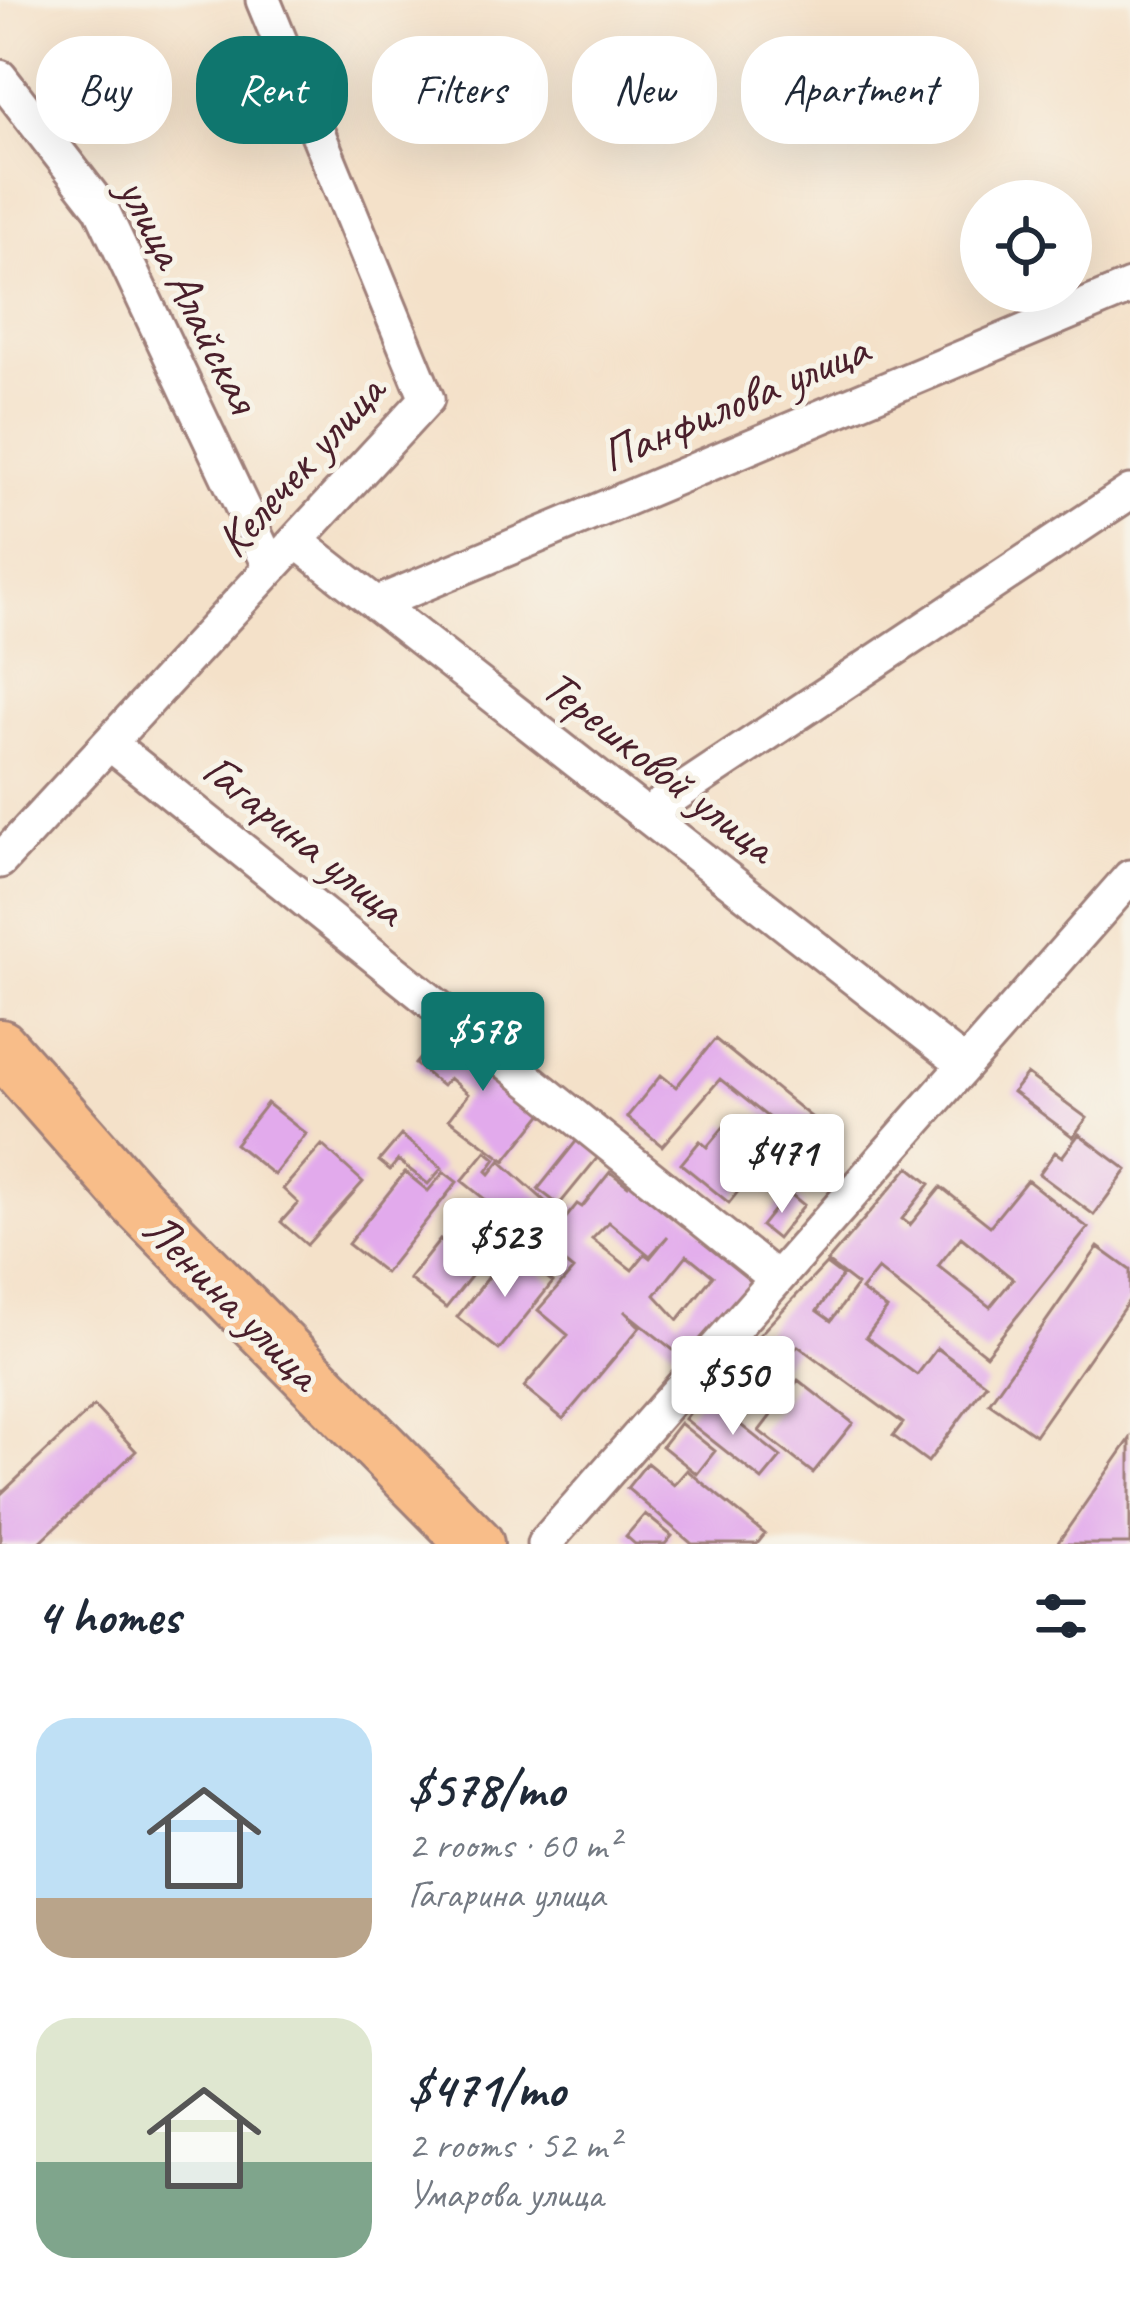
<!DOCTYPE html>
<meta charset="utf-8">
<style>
:root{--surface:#fff;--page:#f6f6f7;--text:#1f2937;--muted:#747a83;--accent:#0f766e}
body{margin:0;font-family:Caveat,sans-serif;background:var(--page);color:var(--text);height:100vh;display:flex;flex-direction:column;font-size:45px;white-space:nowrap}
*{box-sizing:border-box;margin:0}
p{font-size:39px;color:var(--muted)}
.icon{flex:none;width:66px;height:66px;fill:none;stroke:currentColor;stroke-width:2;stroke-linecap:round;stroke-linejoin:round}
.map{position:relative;height:1544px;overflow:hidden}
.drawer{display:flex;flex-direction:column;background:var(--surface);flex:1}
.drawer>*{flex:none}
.top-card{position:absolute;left:36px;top:36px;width:1059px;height:108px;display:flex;gap:24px}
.buttons{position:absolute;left:960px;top:180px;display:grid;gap:24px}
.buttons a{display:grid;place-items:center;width:132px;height:132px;border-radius:50%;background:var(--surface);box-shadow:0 12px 48px #0002;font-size:60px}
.price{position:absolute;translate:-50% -102px;padding:0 27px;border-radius:12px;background:#fff;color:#222;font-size:39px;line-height:78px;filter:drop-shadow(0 3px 6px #0008)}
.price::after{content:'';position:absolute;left:50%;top:72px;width:36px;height:27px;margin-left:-18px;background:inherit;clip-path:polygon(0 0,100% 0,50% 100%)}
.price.on{background:var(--accent);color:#fff}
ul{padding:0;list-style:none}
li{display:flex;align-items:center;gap:36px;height:300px;padding:0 36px}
li span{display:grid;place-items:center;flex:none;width:336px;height:240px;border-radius:36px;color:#555}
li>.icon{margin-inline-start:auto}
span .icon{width:144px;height:144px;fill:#fffc;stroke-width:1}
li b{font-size:51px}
h2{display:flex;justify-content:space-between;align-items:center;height:144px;padding:0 36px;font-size:51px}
.chip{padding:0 42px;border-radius:48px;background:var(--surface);box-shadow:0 12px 48px #0002;font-size:42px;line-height:108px}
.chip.on{background:var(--accent);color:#fff}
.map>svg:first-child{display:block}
</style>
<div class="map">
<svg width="1130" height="1544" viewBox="0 0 1130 1544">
<rect width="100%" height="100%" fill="#f7f3e8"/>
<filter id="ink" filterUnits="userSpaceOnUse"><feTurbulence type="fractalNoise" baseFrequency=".00833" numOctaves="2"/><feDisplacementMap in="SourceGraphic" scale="24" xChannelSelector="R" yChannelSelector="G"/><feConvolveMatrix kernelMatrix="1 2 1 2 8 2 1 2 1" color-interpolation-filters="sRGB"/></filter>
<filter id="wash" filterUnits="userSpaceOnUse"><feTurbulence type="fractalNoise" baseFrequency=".004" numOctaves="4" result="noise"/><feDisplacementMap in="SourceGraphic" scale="48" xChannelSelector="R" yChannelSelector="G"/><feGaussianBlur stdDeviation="2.7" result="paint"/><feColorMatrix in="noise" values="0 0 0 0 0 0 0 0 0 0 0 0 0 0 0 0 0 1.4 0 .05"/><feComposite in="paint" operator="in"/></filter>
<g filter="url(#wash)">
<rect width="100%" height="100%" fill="#f4e1c9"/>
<g id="blocks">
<!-- building -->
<path fill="#e2aaec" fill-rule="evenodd" d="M 446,1026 L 548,1107 L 505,1161 L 449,1119 L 468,1094 L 449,1078 L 442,1086 L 415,1064 Z
M 715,1039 L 826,1129 L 809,1150 L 720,1079 L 662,1146 L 627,1117 L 661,1075 L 676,1087 Z
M 1027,1074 L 1087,1118 L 1073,1137 L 1013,1092 Z
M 267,1103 L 306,1134 L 274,1175 L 235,1144 Z
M 726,1124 L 766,1156 L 729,1203 L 681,1164 L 700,1141 L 707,1147 Z
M 582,1134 L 603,1151 L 559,1205 L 538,1189 Z
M 1079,1134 L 1127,1170 L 1094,1215 L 1039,1174 L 1055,1152 L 1062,1157 Z
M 401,1135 L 442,1168 L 428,1184 L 398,1160 L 390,1170 L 379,1161 Z
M 322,1145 L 363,1182 L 307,1245 L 281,1222 L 298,1203 L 283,1189 Z
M 486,1151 L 496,1159 L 487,1171 L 490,1174 L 500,1161 L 565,1219 L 577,1204 L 582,1207 L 610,1172 L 628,1186 L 637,1175 L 757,1275 L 687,1361 L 624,1311 L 640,1327 L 563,1419 L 524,1387 L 568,1335 L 538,1310 L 573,1270 L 462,1181 ZM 609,1222 L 650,1256 L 668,1236 L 650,1258 L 645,1254 L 632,1270 L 592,1239 ZM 687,1255 L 713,1276 L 678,1320 L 655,1295 Z
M 909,1167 L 930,1184 L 902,1219 L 910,1225 L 941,1187 L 990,1226 L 1027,1180 L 1088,1228 L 986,1355 L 878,1269 L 861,1290 L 887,1309 L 866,1337 L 917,1375 L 937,1348 L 986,1384 L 928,1462 L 893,1436 L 903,1423 L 798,1346 L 775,1370 L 749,1346 L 826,1264 L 842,1276 L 817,1311 L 831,1321 L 857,1285 L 827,1262 ZM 961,1237 L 1013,1279 L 990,1307 L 938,1266 Z
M 405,1172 L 428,1191 L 444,1172 L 457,1182 L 385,1273 L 348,1244 Z
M 788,1192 L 804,1205 L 777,1239 L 761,1226 Z
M 486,1230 L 499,1241 L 446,1308 L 409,1279 L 440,1240 L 463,1259 Z
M 1098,1247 L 1130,1270 L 1130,1299 L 1035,1435 L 989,1403 Z
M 511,1249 L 553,1282 L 499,1350 L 457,1317 Z
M 798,1380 L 853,1423 L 813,1473 L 759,1431 Z
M 703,1395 L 781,1457 L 762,1480 L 685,1419 Z
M 94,1406 L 136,1451 L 38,1544 L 0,1544 L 0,1495 Z
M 680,1423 L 715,1451 L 697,1474 L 662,1446 Z
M 1130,1439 L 1130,1544 L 1057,1544 Z
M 647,1463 L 674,1485 L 687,1470 L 765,1534 L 757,1544 L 692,1544 L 627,1488 Z
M 645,1514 L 672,1536 L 665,1544 L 635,1544 L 626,1536 Z"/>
</g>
</g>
<g filter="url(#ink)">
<use href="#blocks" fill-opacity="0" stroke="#9f807a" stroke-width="3"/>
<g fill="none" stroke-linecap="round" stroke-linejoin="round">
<defs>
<path id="minor" d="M 0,77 L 101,208 L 271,568
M 296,541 L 965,1065
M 376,604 L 1130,287
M 109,743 L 777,1279
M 645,815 L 1130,492
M 0,861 L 427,399 L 263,0
M 544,1544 L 1130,877"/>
<path id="primary" d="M 0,1047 L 136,1201 L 476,1544"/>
</defs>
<!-- minor casing -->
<use href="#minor" stroke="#9f807a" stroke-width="39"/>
<!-- primary casing -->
<use href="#primary" stroke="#9f807a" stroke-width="60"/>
<!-- minor -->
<use href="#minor" stroke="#fff" stroke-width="33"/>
<!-- primary -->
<use href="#primary" stroke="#f8bd89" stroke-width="54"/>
</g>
</g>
<g text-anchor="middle" stroke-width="10" stroke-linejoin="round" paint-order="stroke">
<!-- street labels -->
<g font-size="48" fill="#4a1f2b" stroke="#f7f3e8">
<text transform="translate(190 294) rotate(63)" y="17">улица Алайская</text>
<text transform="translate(734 401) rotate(-23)" y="17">Панфилова улица</text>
<text transform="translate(299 465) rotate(-48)" y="17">Келечек улица</text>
<text transform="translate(660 765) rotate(38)" y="17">Терешковой улица</text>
<text transform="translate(305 838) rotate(39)" y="17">Гагарина улица</text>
<text transform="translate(233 1300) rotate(45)" y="17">Ленина улица</text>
</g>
</g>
</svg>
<div class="buttons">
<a><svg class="icon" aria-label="locate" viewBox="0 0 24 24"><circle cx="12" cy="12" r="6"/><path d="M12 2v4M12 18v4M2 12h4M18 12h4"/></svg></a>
</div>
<b class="price on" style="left:483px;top:1094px">$578</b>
<b class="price" style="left:782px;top:1216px">$471</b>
<b class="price" style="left:505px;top:1300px">$523</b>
<b class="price" style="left:733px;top:1438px">$550</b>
<div class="top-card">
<a class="chip">Buy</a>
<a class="chip on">Rent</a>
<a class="chip">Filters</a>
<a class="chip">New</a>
<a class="chip">Apartment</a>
</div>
</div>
<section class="drawer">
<h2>4 homes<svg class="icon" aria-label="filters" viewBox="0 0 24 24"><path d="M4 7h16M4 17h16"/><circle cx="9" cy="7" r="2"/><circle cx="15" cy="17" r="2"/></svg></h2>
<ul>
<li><span style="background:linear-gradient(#bfe0f5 75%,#b9a48a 0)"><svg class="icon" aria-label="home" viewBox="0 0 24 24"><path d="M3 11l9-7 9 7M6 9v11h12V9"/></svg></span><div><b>$578/mo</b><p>2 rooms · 60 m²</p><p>Гагарина улица</p></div></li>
<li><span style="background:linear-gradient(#dfe7d0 60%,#7fa58c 0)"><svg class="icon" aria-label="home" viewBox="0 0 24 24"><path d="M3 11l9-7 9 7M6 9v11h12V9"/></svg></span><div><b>$471/mo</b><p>2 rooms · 52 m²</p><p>Умарова улица</p></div></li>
</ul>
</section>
